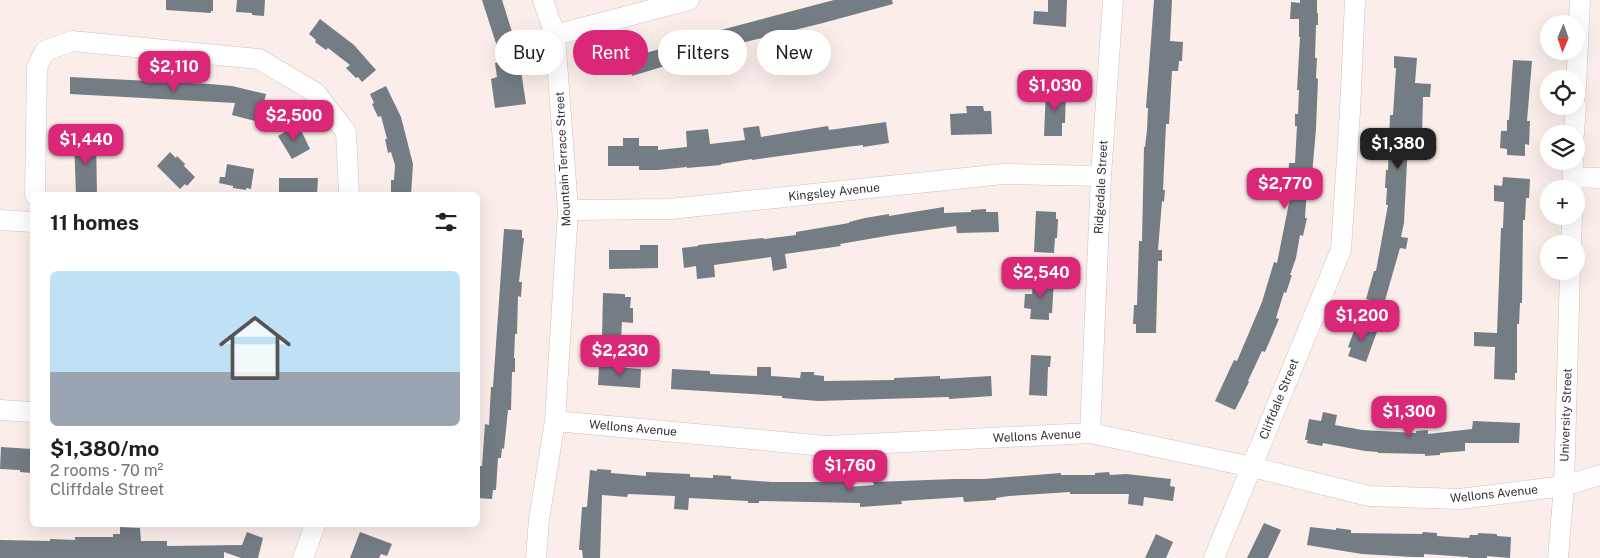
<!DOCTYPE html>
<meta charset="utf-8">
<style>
:root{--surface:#fff;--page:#f6f6f6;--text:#202124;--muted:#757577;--accent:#db2777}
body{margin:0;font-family:"Public Sans",sans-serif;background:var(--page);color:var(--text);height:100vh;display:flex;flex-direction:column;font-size:19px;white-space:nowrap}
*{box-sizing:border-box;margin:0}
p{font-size:16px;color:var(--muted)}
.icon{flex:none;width:28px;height:28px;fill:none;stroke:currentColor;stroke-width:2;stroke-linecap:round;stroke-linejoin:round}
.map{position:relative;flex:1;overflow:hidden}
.details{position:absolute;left:30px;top:192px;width:450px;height:335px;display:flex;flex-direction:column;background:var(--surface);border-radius:8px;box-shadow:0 5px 20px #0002}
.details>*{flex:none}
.hud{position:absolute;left:495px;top:30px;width:475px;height:45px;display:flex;gap:10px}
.needle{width:32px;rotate:182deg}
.buttons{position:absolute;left:1540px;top:15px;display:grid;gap:10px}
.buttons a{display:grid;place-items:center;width:45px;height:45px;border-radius:50%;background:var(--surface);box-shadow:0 5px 20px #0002;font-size:25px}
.price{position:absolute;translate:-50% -42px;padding:0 11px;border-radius:10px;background:var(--accent);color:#fff;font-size:16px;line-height:32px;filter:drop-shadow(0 1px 2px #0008)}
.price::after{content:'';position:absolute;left:50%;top:30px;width:15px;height:11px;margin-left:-8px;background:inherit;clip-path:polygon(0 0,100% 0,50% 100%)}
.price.on{background:#222;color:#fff}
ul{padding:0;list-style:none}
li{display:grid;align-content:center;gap:10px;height:265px;padding:0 20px}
li span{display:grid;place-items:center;height:155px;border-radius:8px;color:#555}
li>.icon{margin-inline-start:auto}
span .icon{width:90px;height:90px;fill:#fffc;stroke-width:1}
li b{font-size:21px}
h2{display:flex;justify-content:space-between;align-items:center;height:60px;padding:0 20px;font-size:21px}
.pill{padding:0 18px;border-radius:22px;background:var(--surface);box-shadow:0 5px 20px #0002;font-size:18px;line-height:45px}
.pill.on{background:var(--accent);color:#fff}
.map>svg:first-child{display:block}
</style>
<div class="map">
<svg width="1600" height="558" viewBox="0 0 1600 558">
<rect width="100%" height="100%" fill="#fbedea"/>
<!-- building -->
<path fill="#747c84" d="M 166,0 L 213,0 L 213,11 L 211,11 L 211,13 L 166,10 Z
M 237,0 L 265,0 L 264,16 L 252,15 L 252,13 L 236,12 Z
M 482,0 L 502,0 L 518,51 L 526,104 L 495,108 L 491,79 L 497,77 L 495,63 L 502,62 Z
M 834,0 L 892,0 L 893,4 L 823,23 L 741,43 L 632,76 L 627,58 L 682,43 L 682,41 L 721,30 Z
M 1048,0 L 1067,0 L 1066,27 L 1033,24 L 1034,11 L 1048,12 Z
M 1154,0 L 1172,0 L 1170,41 L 1183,42 L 1182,61 L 1179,61 L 1178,71 L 1172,71 L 1169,124 L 1166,124 L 1163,190 L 1165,190 L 1164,202 L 1162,201 L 1158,250 L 1162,250 L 1162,261 L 1158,261 L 1156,333 L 1136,333 L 1136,324 L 1133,324 L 1134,305 L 1137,305 L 1139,241 L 1142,241 L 1144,147 L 1145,147 L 1147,130 L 1148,108 L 1146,108 Z
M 1300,0 L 1317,0 L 1317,13 L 1318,13 L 1318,25 L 1316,25 L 1315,58 L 1317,58 L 1316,78 L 1318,79 L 1316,129 L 1311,187 L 1307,187 L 1305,218 L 1307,218 L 1303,236 L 1300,235 L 1296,258 L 1290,275 L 1292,275 L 1286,293 L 1284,292 L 1276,318 L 1279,319 L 1265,352 L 1262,351 L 1248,381 L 1249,382 L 1235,410 L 1215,401 L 1234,360 L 1237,361 L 1262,302 L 1274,262 L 1277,263 L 1290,198 L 1287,198 L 1289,163 L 1295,163 L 1297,126 L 1295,126 L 1295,114 L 1298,114 L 1299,90 L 1297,90 L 1300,37 L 1299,37 L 1299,19 L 1290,19 L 1291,2 L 1300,3 Z
M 320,19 L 354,45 L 376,70 L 362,82 L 358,77 L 356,78 L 346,68 L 350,65 L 328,48 L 326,50 L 315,42 L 316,40 L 309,34 Z
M 1394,56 L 1417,58 L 1415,83 L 1431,84 L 1430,97 L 1423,97 L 1422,137 L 1418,136 L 1417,142 L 1408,142 L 1404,223 L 1401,237 L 1408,238 L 1406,249 L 1400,248 L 1384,304 L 1366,299 L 1374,271 L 1376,271 L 1388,205 L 1386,205 L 1387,188 L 1385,188 L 1386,170 L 1388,170 L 1390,115 L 1393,115 L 1396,68 L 1394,68 Z
M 1513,60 L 1532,61 L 1527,121 L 1530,121 L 1529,145 L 1525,144 L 1525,156 L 1507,155 L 1507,149 L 1500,148 L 1501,131 L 1507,131 L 1507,120 L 1509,120 Z
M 70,77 L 210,84 L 232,86 L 266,94 L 259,122 L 232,115 L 235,103 L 70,94 Z
M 386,86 L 401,117 L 413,164 L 411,195 L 391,194 L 391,180 L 394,180 L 395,165 L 391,152 L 388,153 L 385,139 L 387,139 L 381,116 L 378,117 L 372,104 L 374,103 L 370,94 Z
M 1046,89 L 1066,90 L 1065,123 L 1062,123 L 1062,136 L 1044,136 Z
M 966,106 L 983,106 L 984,111 L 991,111 L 992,134 L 951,135 L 950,114 L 967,113 Z
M 886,122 L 889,143 L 863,147 L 863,145 L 846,147 L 752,160 L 752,159 L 721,164 L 721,165 L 687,168 L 687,167 L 658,170 L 639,170 L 639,166 L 608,166 L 608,146 L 623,146 L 623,138 L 639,138 L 639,146 L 658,146 L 658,150 L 687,147 L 686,131 L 708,129 L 710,144 L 745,140 L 743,128 L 759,126 L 761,137 L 828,126 L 829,130 Z
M 296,125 L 297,127 L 299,126 L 310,149 L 292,159 L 278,136 Z
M 74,138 L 96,138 L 97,195 L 76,195 Z
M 170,152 L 176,158 L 177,156 L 185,164 L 184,166 L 195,177 L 187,186 L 185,184 L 180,189 L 157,166 Z
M 227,164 L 254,169 L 251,189 L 246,188 L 246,190 L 233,188 L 233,186 L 219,183 L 220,177 L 225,177 Z
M 1503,177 L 1530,179 L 1529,198 L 1526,198 L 1525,220 L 1523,220 L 1522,303 L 1520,303 L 1519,324 L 1517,324 L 1517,373 L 1515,373 L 1515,380 L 1494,379 L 1495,347 L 1474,346 L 1474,332 L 1497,333 L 1501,228 L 1503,228 L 1504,202 L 1494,201 L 1494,185 L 1502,186 Z
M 279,178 L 318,178 L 317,195 L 279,195 Z
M 944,207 L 944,213 L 971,212 L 971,210 L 986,209 L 986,212 L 998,212 L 999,232 L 957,233 L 956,226 L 892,235 L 840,244 L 841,246 L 785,254 L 787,268 L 773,271 L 771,257 L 714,265 L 715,277 L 697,279 L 696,266 L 684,268 L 682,248 L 698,246 L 698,245 L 763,238 L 764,239 L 796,235 L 796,232 L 849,223 L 849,222 L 865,218 L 889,214 L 889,216 Z
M 1036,211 L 1056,212 L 1056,219 L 1058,219 L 1057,238 L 1055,238 L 1054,253 L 1034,252 Z
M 504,229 L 522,230 L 522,238 L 524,238 L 519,282 L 522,282 L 521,297 L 518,296 L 517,334 L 515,334 L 514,358 L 515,358 L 515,372 L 512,372 L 511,410 L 508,410 L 504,449 L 502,448 L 501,458 L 498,458 L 496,490 L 493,490 L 492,499 L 478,498 L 478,466 L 482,466 L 485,424 L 489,425 L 491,387 L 493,387 Z
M 640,245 L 658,245 L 658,268 L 609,269 L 609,250 L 640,250 Z
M 1033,278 L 1054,279 L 1052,313 L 1049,313 L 1049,320 L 1030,319 L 1031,309 L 1024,308 L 1025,294 L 1032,294 Z
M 603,293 L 625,294 L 625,297 L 631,297 L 630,308 L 633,308 L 633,323 L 622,322 L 621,338 L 602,337 Z
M 1359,323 L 1378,329 L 1366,362 L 1348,356 L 1351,348 L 1348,347 L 1354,331 L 1356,331 Z
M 1031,355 L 1051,356 L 1050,367 L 1048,367 L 1047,396 L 1029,395 Z
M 599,366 L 641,369 L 640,388 L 598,385 Z
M 757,367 L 771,367 L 771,376 L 800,378 L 801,372 L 814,372 L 814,375 L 824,376 L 824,381 L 894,380 L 894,378 L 940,376 L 940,379 L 991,376 L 992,396 L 949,399 L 949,397 L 818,401 L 782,398 L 782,396 L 671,389 L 672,369 L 710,371 L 710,374 L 757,376 Z
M 1323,412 L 1337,415 L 1335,425 L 1362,430 L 1416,433 L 1416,431 L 1428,430 L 1428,434 L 1472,429 L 1473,421 L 1520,423 L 1519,443 L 1465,443 L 1465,451 L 1440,453 L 1440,455 L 1425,456 L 1425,454 L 1378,453 L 1378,452 L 1365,451 L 1323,443 L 1322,446 L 1307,443 L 1308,440 L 1305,440 L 1309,419 L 1321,421 Z
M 1,447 L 32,449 L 32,473 L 20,472 L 20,470 L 0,469 Z
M 597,469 L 611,470 L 611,473 L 646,476 L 646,472 L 690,474 L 690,477 L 713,478 L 713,475 L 731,476 L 731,479 L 772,482 L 848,482 L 848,487 L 874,485 L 873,482 L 955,479 L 984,479 L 1061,473 L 1061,475 L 1095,475 L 1095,473 L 1109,472 L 1110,475 L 1126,474 L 1171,479 L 1170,486 L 1175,487 L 1173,501 L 1144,497 L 1143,506 L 1128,504 L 1129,494 L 1070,494 L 1070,492 L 1009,496 L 996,498 L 996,500 L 964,502 L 963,497 L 901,501 L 902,504 L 860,507 L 860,503 L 759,501 L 759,503 L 748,503 L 748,501 L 689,498 L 688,510 L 674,509 L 675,496 L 628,494 L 627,497 L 602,495 L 600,558 L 583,558 L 582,550 L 579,550 L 582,507 L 587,507 L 590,470 L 597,471 Z
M 1264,523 L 1281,530 L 1268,558 L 1247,558 Z
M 120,527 L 140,528 L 141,541 L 167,541 L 167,546 L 242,545 L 247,532 L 263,538 L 258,558 L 241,558 L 224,552 L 224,558 L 0,558 L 0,540 L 50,541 L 50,539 L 75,540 L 75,537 L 113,537 L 113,534 L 120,534 Z
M 1310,527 L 1336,530 L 1336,528 L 1351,530 L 1351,533 L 1422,534 L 1423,532 L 1437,533 L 1437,536 L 1469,538 L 1470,535 L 1478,535 L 1478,533 L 1497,534 L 1497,536 L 1511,537 L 1510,558 L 1487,556 L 1487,558 L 1468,558 L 1468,557 L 1424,554 L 1424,557 L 1413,557 L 1362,554 L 1307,545 Z
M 360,532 L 392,544 L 387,556 L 381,554 L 379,558 L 350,558 Z
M 1156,534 L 1173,542 L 1166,558 L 1145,558 Z"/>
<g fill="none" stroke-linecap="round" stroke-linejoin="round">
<defs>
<path id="minor" d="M 555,35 L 689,0
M 1576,87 L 1580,0
M 1574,134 L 1576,106
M 1573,177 L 1600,178
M 1572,189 L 1573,161
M 35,195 L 37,67 L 45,51 L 72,41 L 259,59 L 316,93 L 346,132 L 349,195
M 568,210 L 670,209 L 1003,174 L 1101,176
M 0,220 L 32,222
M 1571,244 L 1572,216
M 0,410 L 32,412
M 555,421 L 826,446 L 1090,433 L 1252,467 L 1369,496 L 1460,499 L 1564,486 L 1600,475
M 1090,433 L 1101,176 L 1113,0
M 303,558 L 315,525
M 536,558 L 539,519 L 555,421 L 568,210 L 555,35 L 543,0
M 1214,558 L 1341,250 L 1350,111 L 1355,0
M 1558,558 L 1564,486 L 1570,271"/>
</defs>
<!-- minor casing -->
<use href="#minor" stroke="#cfc1bf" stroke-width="21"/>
<!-- minor -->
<use href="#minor" stroke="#fff" stroke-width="20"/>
</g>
<g text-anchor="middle" stroke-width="5" stroke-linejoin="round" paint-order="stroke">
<!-- street labels -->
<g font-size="12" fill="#363130" stroke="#fff">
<text transform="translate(563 159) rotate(-93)" y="4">Mountain Terrace Street</text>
<text transform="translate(1101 187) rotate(-87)" y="4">Ridgedale Street</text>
<text transform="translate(834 192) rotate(-6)" y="4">Kingsley Avenue</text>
<text transform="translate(1279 399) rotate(-68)" y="4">Cliffdale Street</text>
<text transform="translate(1566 415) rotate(-88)" y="4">University Street</text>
<text transform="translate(633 428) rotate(5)" y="4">Wellons Avenue</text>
<text transform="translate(1037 436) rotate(-3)" y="4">Wellons Avenue</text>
<text transform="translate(1494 494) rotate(-6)" y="4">Wellons Avenue</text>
</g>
</g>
</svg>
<div class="buttons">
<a><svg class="needle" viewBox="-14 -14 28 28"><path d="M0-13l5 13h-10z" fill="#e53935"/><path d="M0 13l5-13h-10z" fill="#757577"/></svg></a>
<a><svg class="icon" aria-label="locate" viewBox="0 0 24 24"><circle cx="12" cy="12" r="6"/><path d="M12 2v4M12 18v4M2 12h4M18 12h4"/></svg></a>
<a><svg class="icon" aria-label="layers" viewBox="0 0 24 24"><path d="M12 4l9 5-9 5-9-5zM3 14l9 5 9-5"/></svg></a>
<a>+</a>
<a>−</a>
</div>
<b class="price" style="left:174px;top:93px">$2,110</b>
<b class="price" style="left:1055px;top:112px">$1,030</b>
<b class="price" style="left:294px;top:142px">$2,500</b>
<b class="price" style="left:86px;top:166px">$1,440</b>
<b class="price on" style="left:1398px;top:170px">$1,380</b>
<b class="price" style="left:1285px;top:210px">$2,770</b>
<b class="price" style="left:1041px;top:299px">$2,540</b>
<b class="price" style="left:1362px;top:342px">$1,200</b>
<b class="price" style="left:620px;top:377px">$2,230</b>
<b class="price" style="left:1409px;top:438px">$1,300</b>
<b class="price" style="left:850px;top:492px">$1,760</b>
<div class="hud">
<a class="pill">Buy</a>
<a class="pill on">Rent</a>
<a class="pill">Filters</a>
<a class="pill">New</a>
</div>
<section class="details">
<h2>11 homes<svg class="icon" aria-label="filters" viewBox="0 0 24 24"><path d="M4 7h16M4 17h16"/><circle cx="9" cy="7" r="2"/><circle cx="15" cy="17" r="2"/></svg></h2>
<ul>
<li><span style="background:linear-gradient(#bfe0f5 65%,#9aa5b1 0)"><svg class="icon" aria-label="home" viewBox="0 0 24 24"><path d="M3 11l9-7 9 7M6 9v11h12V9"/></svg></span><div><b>$1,380/mo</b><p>2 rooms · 70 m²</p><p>Cliffdale Street</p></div></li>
</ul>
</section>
</div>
